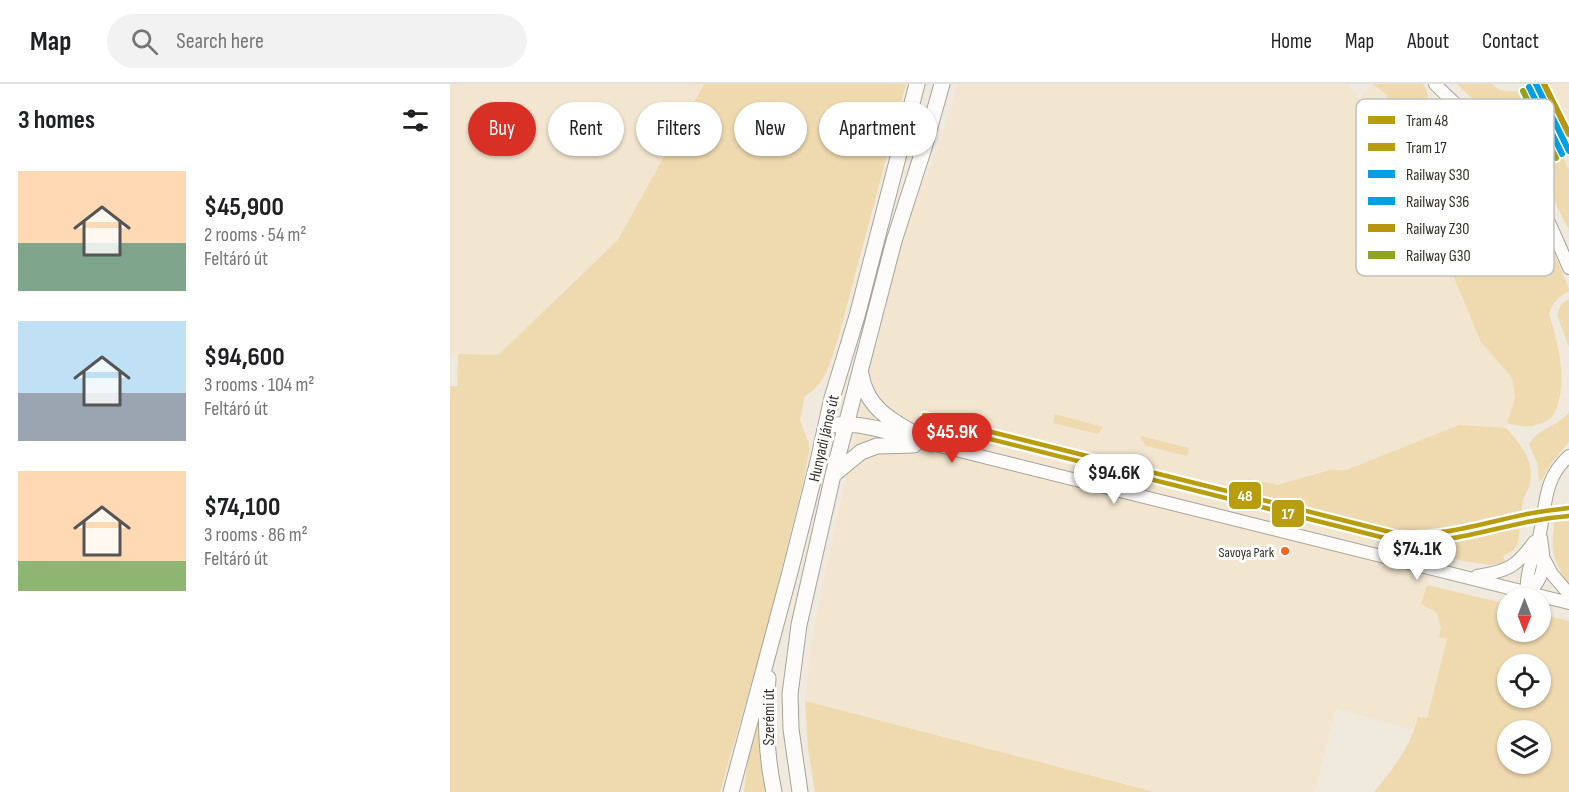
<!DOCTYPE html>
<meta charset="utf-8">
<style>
:root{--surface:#fff;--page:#f2f2f2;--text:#202124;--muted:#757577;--line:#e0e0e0;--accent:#d93025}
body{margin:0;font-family:"Sofia Sans Condensed",sans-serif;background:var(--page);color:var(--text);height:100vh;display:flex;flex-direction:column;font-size:22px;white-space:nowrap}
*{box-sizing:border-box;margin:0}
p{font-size:20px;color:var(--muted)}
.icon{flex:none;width:33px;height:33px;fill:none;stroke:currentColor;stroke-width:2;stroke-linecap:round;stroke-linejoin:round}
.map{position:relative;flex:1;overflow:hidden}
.side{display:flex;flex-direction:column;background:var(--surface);width:450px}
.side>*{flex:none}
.guide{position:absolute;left:18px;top:18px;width:570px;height:54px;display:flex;gap:12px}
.needle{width:39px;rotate:180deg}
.controls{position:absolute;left:1047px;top:504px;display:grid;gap:12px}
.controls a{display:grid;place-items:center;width:54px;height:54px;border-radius:50%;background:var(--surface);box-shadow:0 2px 4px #0004;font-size:30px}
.price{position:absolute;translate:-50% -51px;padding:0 14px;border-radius:21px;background:#fff;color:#222;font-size:20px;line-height:39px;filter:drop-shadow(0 2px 3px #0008)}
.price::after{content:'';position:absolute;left:50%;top:36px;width:18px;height:14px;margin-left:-9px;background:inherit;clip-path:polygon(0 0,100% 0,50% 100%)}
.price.active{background:var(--accent);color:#fff}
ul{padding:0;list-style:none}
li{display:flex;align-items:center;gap:18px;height:150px;padding:0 18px}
li span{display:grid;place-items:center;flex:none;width:168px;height:120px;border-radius:0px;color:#555}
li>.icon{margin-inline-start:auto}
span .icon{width:72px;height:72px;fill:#fffc;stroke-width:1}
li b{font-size:26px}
h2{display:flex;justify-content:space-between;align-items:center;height:72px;padding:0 18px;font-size:26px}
.tag{padding:0 21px;border-radius:27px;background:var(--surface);box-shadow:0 2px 4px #0004;font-size:21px;line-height:54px}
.tag.active{background:var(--accent);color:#fff}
header{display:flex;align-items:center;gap:36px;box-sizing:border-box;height:84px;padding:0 30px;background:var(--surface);border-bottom:2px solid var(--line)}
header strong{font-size:28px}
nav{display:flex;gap:33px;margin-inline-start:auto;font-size:21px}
.search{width:420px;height:54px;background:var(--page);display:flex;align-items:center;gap:15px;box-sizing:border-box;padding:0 21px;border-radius:33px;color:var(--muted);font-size:22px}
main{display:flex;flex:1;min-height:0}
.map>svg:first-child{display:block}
</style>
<header>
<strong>Map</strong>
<div class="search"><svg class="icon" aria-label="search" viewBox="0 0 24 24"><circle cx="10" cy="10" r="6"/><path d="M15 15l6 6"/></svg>Search here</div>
<nav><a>Home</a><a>Map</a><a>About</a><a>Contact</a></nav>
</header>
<main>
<section class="side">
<h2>3 homes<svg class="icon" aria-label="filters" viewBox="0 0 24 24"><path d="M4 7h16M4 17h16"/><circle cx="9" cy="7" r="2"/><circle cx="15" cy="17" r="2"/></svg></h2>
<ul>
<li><span style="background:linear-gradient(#ffd9b3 60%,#7fa58c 0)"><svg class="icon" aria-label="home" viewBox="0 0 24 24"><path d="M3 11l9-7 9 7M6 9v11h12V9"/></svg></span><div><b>$45,900</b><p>2 rooms · 54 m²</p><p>Feltáró út</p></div></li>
<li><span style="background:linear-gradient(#bfe0f5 60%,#9aa5b1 0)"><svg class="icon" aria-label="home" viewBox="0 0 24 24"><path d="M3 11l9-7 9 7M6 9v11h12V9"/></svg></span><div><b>$94,600</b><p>3 rooms · 104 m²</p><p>Feltáró út</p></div></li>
<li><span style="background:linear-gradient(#ffd9b3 75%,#8fb573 0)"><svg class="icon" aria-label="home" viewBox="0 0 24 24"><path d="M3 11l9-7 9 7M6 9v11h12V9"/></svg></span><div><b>$74,100</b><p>3 rooms · 86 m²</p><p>Feltáró út</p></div></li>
</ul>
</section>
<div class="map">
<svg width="1119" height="708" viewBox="0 0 1119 708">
<rect width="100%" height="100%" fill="#f0e9dd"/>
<!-- built -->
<path fill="#f2e6d0" d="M 0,0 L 254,0 L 168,156 L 48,271 L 0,270 Z
M 508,0 L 897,0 L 910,14 L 923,0 L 938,13 L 933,18 L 943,29 L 943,42 L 938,63 L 963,76 L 963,96 L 1031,258 L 1062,294 L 1065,314 L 1056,344 L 1009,341 L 896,386 L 880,386 L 835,400 L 828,401 L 798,395 L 791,420 L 986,469 L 971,520 L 986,528 L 991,544 L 997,555 L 976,635 L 968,633 L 965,647 L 886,624 L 865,708 L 704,708 L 355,617 L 360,567 L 368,523 L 420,281 L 459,131 L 489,62 Z
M 1079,0 L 1119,0 L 1119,33 L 1117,31 L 1119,36 L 1119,86 Z"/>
<!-- green -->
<path fill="#efd9af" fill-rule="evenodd" d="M 254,0 L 456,0 L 388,255 C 381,275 376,301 355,312 L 350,336 L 359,360 L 359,368 L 353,399 L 315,552 L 270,708 L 0,708 L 0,302 L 7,302 L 8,270 L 48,271 L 168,156 Z
M 923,0 L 973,0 C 982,11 977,27 965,33 C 964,34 956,36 956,37 C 949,41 944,49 940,56 C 945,37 946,33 933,18 L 938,12 Z
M 1007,0 L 1042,0 C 1052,11 1068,7 1081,4 L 1119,86 L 1119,146 L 1087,84 L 1062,54 Z
M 1004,35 L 1018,41 L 1054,78 L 1070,99 L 1088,130 L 1119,205 L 1119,207 C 1108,213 1102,219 1099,230 C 1110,263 1119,307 1102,333 C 1088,344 1073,344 1057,339 L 1065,314 L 1062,294 L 1031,258 L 963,96 L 963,76 C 983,61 980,45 1004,35 Z
M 1119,215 L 1119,263 L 1107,231 L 1111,220 Z
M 1119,328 L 1119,358 L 1102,378 L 1091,397 L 1089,396 L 1087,378 L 1079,361 C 1085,345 1109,342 1119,328 Z
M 605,330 L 653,343 L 648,350 L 603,339 Z
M 1009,341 L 1056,344 C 1069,358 1085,377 1080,399 C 1079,405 1075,410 1073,417 C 1070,430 1070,445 1068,459 L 1064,466 L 1053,472 L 1056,479 L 1039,481 L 1013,477 L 790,420 L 798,395 L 828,401 L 880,386 L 896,386 Z
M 691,352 L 739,364 L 737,372 L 696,362 L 691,355 Z
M 1119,430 L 1119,500 L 1108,490 L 1111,487 C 1099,469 1103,452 1105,431 Z
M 977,501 L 1049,518 L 1052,528 L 1057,530 L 1058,548 L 1090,548 L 1091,530 L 1119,537 L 1119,708 L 924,708 C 943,685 961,662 968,633 L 977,634 L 997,555 L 989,553 L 991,544 L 986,528 L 971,520 ZM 1058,580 L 1090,580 L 1090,614 L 1058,614 ZM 1058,646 L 1090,646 L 1090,680 L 1058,680 Z
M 355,617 L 704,708 L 365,708 L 358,664 Z
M 306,641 L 309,643 L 311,678 L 316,708 L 294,708 L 298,676 Z"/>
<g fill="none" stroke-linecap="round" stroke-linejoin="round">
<defs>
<path id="minor" d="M 985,0 C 1008,24 1036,45 1058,71 C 1086,105 1102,144 1119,184
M 482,360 L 1119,519
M 1094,475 L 1102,490 L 1119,510
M 1027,492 C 1058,487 1066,483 1084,458
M 1077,508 C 1075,490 1084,471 1089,453 C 1097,422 1092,396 1119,372
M 1075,511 C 1079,506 1085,503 1088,497 C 1096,484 1093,468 1091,454"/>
<path id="major" d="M 411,290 C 416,323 440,336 467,351
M 386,341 C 412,337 456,353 482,360
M 383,391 L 411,368 L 427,362 L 464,361
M 318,594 C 315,632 316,671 324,708
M 281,708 L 340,488 L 368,377 L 382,314 L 407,232 L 467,0
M 350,708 L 341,645 L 340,610 L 349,541 L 383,391 L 444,157 L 474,64 L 492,0"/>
</defs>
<!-- minor casing -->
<use href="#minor" stroke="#a7a399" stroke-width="14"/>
<!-- major casing -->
<use href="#major" stroke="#a7a399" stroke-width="17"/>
<!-- minor -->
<use href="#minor" stroke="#fdfcfa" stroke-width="12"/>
<!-- major -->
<use href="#major" stroke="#fdfcfa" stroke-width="15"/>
<defs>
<path id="rail-1" d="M 1086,0 L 1119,67"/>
<path id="rail-2" d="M 1079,3 L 1112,70"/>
<path id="rail-3" d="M 1094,0 L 1119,50"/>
<path id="rail-4" d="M 1073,7 L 1106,74"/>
</defs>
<!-- rail-1 casing -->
<use href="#rail-1" stroke="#fff" stroke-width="10"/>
<!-- rail-2 casing -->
<use href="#rail-2" stroke="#fff" stroke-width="10"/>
<!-- rail-3 casing -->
<use href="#rail-3" stroke="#fff" stroke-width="10"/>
<!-- rail-4 casing -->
<use href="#rail-4" stroke="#fff" stroke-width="10"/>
<!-- rail-1 -->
<use href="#rail-1" stroke="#00a0e3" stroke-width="6"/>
<!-- rail-2 -->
<use href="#rail-2" stroke="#00a0e3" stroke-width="6"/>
<!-- rail-3 -->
<use href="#rail-3" stroke="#b8950e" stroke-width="6"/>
<!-- rail-4 -->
<use href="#rail-4" stroke="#91a421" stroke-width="6"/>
<defs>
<path id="tram-1" d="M 474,331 L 948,450 C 993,453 1033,439 1077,430 C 1091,427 1105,426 1119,424"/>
<path id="tram-2" d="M 472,338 L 947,457 C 992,461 1033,447 1077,438 C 1091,435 1105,433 1119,432"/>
</defs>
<!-- tram-1 casing -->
<use href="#tram-1" stroke="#fff" stroke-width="9"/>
<!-- tram-2 casing -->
<use href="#tram-2" stroke="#fff" stroke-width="9"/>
<!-- tram-1 -->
<use href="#tram-1" stroke="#b89d0e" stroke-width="4.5"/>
<!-- tram-2 -->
<use href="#tram-2" stroke="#b89d0e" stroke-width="4.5"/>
</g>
<!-- markers -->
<circle fill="#f26522" stroke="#fff" stroke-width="2" cx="835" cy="467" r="5"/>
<g text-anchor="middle" stroke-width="6" stroke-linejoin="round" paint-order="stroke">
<!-- bus labels -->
<g font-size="14" fill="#353027" stroke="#fff" text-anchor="end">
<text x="824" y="473">Savoya Park</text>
</g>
<!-- street labels -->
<g font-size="16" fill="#353027" stroke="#fff">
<text transform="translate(373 354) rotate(-77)" y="6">Hunyadi János út</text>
<text transform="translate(318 633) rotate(-90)" y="6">Szerémi út</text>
</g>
</g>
<!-- legend -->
<rect x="906" y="15" width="198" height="177" rx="9" fill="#fff" stroke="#c2c1be" stroke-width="1.5"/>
<rect x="918" y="32" width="27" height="8" fill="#b89d0e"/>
<rect x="918" y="59" width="27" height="8" fill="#b89d0e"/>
<rect x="918" y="86" width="27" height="8" fill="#00a0e3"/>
<rect x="918" y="113" width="27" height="8" fill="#00a0e3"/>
<rect x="918" y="140" width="27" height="8" fill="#b8950e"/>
<rect x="918" y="167" width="27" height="8" fill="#91a421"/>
<g font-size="16" fill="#353027">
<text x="956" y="42">Tram 48</text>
<text x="956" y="69">Tram 17</text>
<text x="956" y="96">Railway S30</text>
<text x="956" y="123">Railway S36</text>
<text x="956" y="150">Railway Z30</text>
<text x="956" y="177">Railway G30</text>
</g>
<g stroke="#fff" stroke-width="2">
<rect x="778" y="397" width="34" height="29" rx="6" fill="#b89d0e"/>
<rect x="821" y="415" width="34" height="29" rx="6" fill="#b89d0e"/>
</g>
<g font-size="16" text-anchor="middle" font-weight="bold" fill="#fff">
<text x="795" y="417">48</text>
<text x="838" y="435">17</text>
</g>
</svg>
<div class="controls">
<a><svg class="needle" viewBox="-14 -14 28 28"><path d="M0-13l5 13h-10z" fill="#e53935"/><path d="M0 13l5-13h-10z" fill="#757577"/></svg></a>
<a><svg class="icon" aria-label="locate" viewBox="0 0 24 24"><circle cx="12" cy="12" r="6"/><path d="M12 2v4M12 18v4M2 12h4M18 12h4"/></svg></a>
<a><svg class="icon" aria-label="layers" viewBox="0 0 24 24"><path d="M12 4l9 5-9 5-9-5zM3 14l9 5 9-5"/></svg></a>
</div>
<b class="price active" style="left:502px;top:380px">$45.9K</b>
<b class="price" style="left:664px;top:421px">$94.6K</b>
<b class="price" style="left:967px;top:497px">$74.1K</b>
<div class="guide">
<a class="tag active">Buy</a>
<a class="tag">Rent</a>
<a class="tag">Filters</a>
<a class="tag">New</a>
<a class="tag">Apartment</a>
</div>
</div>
</main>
